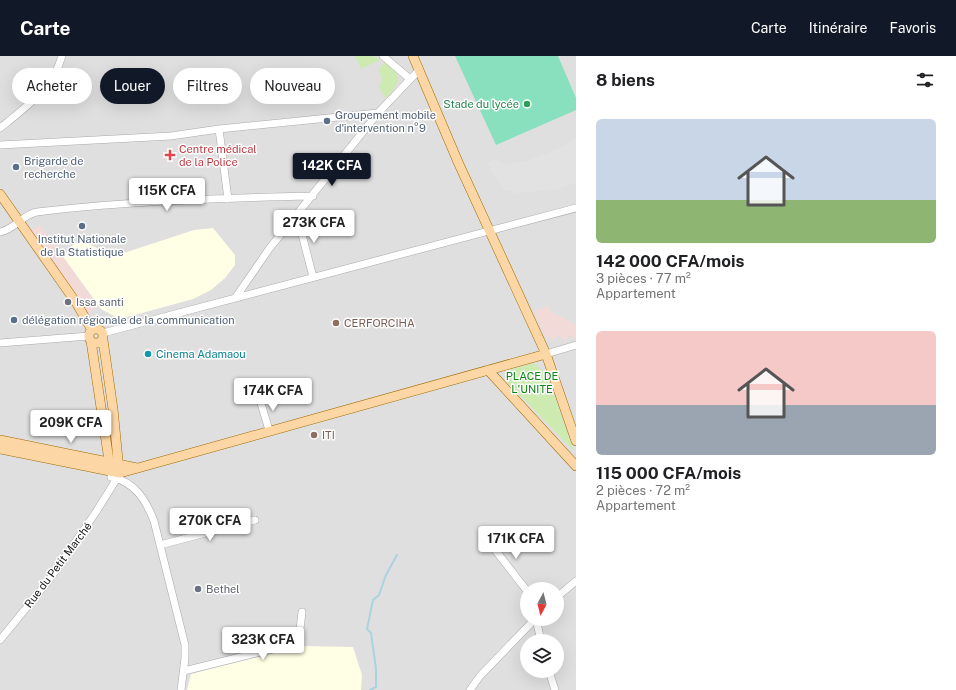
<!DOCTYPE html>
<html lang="fr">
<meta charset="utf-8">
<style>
:root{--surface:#fff;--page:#f2f2f2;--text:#202124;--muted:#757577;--accent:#111827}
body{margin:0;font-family:"Public Sans",sans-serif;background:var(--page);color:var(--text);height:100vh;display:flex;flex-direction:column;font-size:15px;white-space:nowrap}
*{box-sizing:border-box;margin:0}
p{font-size:13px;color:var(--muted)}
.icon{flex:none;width:22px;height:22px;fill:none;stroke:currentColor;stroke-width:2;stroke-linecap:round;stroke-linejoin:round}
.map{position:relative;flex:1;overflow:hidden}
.drawer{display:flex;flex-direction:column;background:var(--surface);width:380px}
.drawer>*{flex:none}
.banner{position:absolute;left:12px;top:12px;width:380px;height:36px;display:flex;gap:8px}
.needle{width:26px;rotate:187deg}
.buttons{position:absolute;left:520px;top:526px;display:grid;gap:8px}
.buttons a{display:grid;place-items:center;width:44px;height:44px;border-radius:50%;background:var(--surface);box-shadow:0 4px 16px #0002;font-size:20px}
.price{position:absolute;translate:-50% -34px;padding:0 9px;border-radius:4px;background:#fff;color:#222;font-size:13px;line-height:26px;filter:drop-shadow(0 1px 2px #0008)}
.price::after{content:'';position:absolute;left:50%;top:24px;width:12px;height:9px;margin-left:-6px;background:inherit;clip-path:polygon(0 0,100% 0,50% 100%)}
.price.on{background:var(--accent);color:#fff}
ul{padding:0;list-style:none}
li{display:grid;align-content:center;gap:8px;height:212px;padding:0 20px}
li span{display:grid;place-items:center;height:124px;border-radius:6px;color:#555}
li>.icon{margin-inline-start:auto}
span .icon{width:72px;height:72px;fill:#fffc;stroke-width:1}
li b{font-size:17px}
h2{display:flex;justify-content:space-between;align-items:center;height:48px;padding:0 20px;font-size:17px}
.tag{padding:0 14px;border-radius:18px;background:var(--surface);box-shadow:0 4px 16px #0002;font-size:14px;line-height:36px}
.tag.on{background:var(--accent);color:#fff}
header{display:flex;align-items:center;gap:24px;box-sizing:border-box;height:56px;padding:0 20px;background:var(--accent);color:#fff}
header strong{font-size:19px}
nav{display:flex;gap:22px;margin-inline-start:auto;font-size:14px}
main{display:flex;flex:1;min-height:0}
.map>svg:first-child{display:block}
</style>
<header>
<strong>Carte</strong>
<nav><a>Carte</a><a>Itinéraire</a><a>Favoris</a></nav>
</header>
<main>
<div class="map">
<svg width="576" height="634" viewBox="0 0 576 634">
<rect width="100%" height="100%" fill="#f2efe9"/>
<!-- residential -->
<path fill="#e0dfdf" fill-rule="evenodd" d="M 0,0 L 576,0 L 576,634 L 0,634 ZM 527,533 L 557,533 L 557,563 L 527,563 ZM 527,585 L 557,585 L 557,615 L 527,615 Z"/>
<!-- commercial -->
<path fill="#f2dad9" d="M 40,169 L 99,251 L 87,257 L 29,175 Z
M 549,250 L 550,255 L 576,269 L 576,280 L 572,283 L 569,280 L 565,285 L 558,279 L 553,284 L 545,280 L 534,255 Z"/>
<!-- education -->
<path fill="#ffffe5" d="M 213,172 L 235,199 L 235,209 L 225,222 L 211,234 L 193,243 L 131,260 L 118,262 L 101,253 L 64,202 L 69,192 L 81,184 L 105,196 L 124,197 L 194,174 Z
M 302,590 L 353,591 L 362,619 L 361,634 L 187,634 L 191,618 Z"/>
<!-- grass -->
<path fill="#cdebb0" d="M 355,0 L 374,0 L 380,4 L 361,13 Z
M 384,6 C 403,15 401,30 385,42 L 379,30 L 382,24 L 379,14 Z
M 533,307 L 546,317 L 574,395 L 507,326 L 510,314 Z"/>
<!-- pitch -->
<path fill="#88e0be" d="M 455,0 L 558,0 L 576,42 L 576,54 L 496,89 Z"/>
<!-- parking -->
<path fill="#e2e2e2" d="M 576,82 L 576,127 L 559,133 L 517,137 L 504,134 L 487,108 L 494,103 L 509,108 L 527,105 L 562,91 Z"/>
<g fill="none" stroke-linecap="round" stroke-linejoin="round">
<!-- stream -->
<path stroke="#aad3df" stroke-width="2" d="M 370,634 L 376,631 L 376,613 L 371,577 L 367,573 L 373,544 L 379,539 L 386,519 L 397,499"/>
<defs>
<path id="minor" d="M 383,0 L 410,23
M 0,72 C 25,52 53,32 62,0
M 219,73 L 228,143
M 0,89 L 171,80 L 219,73 L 378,57
M 297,159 L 313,221
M 0,176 C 14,174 23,158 37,156 C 128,145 221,142 313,140
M 236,241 L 269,193 L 378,57 L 419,14
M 103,277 L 576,152
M 0,287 L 89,280
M 546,298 L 576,289
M 260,344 L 269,374
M 111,421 C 135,426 146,444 154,465 L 185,589 L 185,602 L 181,634
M 489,486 L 527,535
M 160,489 L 255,464
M 557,541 L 576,525
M 536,563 L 541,585
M 0,584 L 49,524 L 96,456 L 119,419
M 184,615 L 293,588 L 299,581 L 302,556
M 549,615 L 555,634
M 470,634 L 480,620 L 535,563"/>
<path id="major" d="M 413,0 L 458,106 L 546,298 L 576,385
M 0,138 L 77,248 L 92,274
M89 280a7 7 0 1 1 14 0a7 7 0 1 1-14 0Z
M 103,284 L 113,353 L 119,414
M 91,285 L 110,411
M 488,314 L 576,410
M 0,384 L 137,412
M 0,393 L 120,417 L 546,298"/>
</defs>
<!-- minor casing -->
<use href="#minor" stroke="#a9a9a9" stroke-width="8"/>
<!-- major casing -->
<use href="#major" stroke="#a06b00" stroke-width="10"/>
<!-- minor -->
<use href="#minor" stroke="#fff" stroke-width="7"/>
<!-- major -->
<use href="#major" stroke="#fcd6a4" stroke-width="9"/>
</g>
<!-- markers -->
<circle fill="#2e9e5b" stroke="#fff" stroke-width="1.5" cx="527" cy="48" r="4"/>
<g fill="#5c6f8a" stroke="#fff" stroke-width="1.5">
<circle cx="327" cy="65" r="4"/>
<circle cx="16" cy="111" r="4"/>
<circle cx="82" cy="170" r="4"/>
<circle cx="14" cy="264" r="4"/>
</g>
<path fill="#e0444e" stroke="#fff" stroke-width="1.5" d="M168 93h4v4h4v4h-4v4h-4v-4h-4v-4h4z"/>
<g fill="#6b7280" stroke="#fff" stroke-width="1.5">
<circle cx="68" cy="246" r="4"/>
<circle cx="198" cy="533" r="4"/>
</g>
<g fill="#8d6e63" stroke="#fff" stroke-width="1.5">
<circle cx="336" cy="267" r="4"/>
<circle cx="314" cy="379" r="4"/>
</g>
<circle fill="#0f9aa8" stroke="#fff" stroke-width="1.5" cx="148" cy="298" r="4"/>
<g text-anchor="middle" stroke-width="3" stroke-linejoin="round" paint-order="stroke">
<!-- leisure labels -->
<g font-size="11" fill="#27864d" stroke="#fff" text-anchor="end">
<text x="519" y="52">Stade du lycée</text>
</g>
<!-- service labels -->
<g font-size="11" fill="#4e5e75" stroke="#fff" text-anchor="start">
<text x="335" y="63">Groupement mobile<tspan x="335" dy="13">d'intervention n°9</tspan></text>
<text x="24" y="109">Brigarde de<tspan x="24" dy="13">recherche</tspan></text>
<text x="82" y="187" text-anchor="middle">Institut Nationale<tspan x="82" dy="13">de la Statistique</tspan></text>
<text x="22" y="268">délégation régionale de la communication</text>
</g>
<!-- health labels -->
<g font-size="11" fill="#be3a42" stroke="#fff" text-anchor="start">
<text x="179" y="97">Centre médical<tspan x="179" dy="13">de la Police</tspan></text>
</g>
<!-- worship labels -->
<g font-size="11" fill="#5b616d" stroke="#fff" text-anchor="start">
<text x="76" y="250">Issa santi</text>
<text x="206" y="537">Bethel</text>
</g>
<!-- education labels -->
<g font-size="11" fill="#785e54" stroke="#fff" text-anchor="start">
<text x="344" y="271">CERFORCIHA</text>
<text x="322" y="383">ITI</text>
</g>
<!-- culture labels -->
<g font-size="11" fill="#0d838f" stroke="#fff" text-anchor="start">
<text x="156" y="302">Cinema Adamaou</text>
</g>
<!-- park labels -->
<g font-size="11" fill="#0c8416" stroke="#fff">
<text x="532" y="324">PLACE DE<tspan x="532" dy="13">L'UNITE</tspan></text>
</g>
<!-- street labels -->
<g font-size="11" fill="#222" stroke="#fff">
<text transform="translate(58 509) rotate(-53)" y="4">Rue du Petit Marché</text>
</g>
</g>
</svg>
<div class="buttons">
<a><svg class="needle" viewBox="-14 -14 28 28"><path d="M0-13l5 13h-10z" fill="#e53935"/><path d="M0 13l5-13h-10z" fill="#757577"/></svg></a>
<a><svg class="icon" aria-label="layers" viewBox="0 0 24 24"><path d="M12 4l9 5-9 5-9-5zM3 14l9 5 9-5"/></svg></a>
</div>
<b class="price on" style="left:332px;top:131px">142K CFA</b>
<b class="price" style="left:167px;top:156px">115K CFA</b>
<b class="price" style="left:314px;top:188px">273K CFA</b>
<b class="price" style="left:273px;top:356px">174K CFA</b>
<b class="price" style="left:71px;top:388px">209K CFA</b>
<b class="price" style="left:210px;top:486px">270K CFA</b>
<b class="price" style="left:516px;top:504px">171K CFA</b>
<b class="price" style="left:263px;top:605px">323K CFA</b>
<div class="banner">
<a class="tag">Acheter</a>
<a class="tag on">Louer</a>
<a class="tag">Filtres</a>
<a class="tag">Nouveau</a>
</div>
</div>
<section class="drawer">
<h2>8 biens<svg class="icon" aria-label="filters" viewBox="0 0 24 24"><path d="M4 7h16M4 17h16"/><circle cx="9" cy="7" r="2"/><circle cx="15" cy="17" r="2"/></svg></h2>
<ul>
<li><span style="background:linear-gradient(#c9d6e8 65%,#8fb573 0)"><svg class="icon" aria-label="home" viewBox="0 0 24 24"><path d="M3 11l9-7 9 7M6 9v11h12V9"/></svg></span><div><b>142 000 CFA/mois</b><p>3 pièces · 77 m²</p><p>Appartement</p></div></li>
<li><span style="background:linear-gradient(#f6c9c9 60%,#9aa5b1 0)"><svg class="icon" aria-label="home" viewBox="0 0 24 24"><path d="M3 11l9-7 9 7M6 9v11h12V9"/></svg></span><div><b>115 000 CFA/mois</b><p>2 pièces · 72 m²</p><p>Appartement</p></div></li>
</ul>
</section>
</main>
